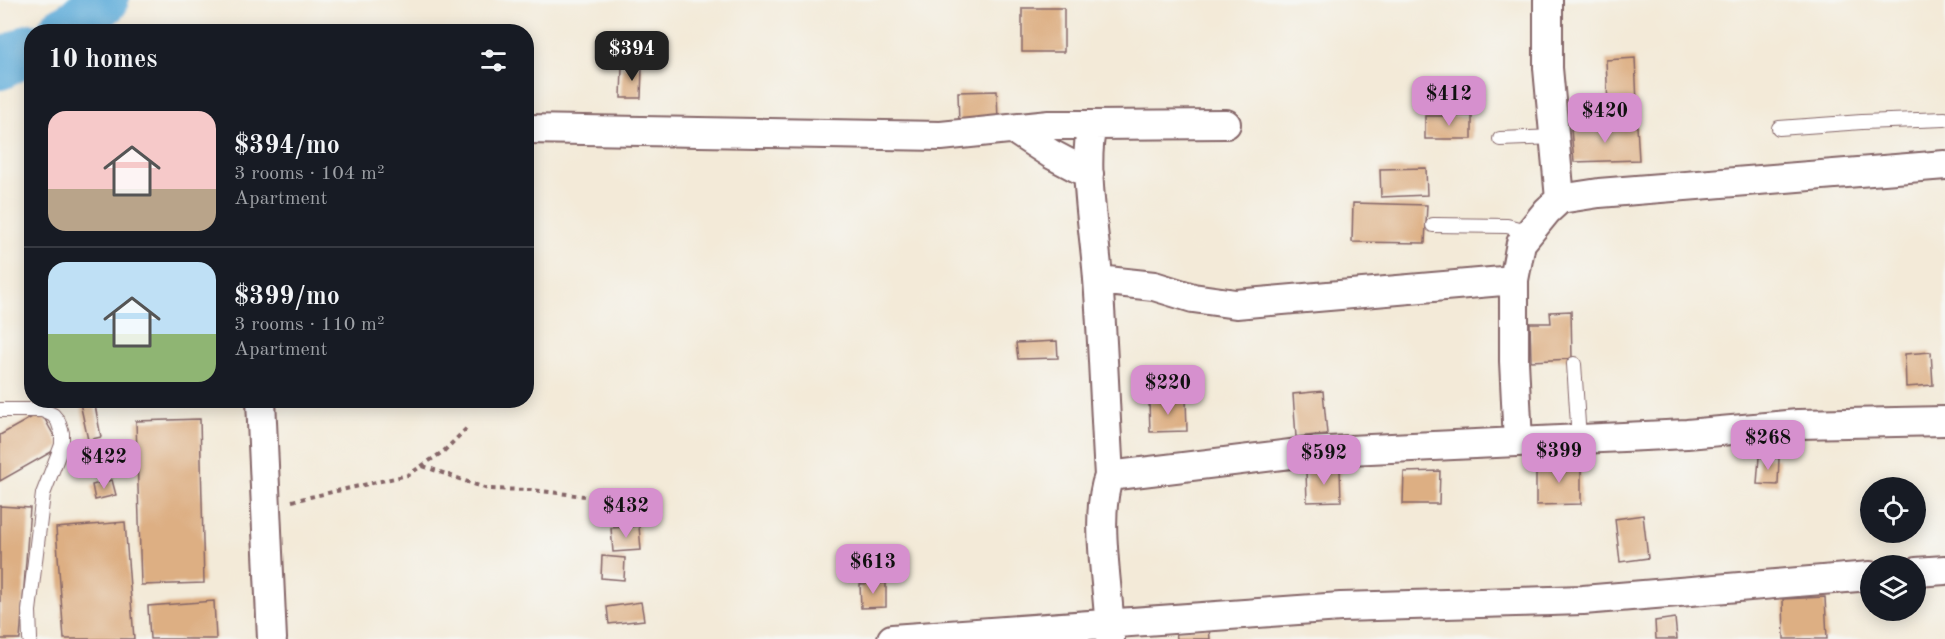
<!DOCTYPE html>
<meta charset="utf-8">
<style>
:root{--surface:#171b24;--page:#242831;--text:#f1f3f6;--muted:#9ea1a6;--line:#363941;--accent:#d690ce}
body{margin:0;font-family:"Old Standard TT",serif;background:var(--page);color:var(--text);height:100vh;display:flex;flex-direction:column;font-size:22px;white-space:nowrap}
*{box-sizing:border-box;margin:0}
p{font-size:20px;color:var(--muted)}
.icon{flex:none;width:33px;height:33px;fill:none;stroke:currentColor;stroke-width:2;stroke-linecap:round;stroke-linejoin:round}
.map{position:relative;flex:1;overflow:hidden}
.drawer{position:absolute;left:24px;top:24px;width:510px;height:384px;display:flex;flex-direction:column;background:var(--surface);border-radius:24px;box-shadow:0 3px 15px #0003}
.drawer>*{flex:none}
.controls{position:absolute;left:1860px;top:477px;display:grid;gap:12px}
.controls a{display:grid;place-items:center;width:66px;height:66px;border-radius:50%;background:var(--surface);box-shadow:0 3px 15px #0003;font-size:30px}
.price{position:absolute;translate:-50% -51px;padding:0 14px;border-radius:12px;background:var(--accent);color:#111;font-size:20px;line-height:39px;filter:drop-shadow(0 2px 3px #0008)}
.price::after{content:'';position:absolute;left:50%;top:36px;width:18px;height:14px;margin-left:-9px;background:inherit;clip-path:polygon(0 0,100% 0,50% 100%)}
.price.selected{background:#222;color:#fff}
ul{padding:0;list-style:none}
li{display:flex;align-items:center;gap:18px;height:150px;padding:0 24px}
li+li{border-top:2px solid var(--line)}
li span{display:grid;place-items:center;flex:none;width:168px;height:120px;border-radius:18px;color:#555}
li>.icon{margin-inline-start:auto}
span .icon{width:72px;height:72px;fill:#fffc;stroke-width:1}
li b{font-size:26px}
h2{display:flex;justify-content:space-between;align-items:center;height:72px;padding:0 24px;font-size:26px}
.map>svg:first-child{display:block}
</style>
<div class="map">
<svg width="1945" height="639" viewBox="0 0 1945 639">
<rect width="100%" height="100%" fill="#f6f6f2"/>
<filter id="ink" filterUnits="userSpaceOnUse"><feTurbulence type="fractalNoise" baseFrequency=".0167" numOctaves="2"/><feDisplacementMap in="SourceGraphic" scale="12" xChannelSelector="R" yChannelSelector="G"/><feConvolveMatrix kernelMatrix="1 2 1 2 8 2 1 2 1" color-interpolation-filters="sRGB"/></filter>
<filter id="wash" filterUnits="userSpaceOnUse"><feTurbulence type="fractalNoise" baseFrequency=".008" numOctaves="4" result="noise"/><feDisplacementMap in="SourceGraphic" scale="24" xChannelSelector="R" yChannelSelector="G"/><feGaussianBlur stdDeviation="1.35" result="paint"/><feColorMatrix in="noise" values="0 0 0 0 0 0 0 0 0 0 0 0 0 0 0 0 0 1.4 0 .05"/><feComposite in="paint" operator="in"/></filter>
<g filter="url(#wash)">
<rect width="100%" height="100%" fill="#f3ead8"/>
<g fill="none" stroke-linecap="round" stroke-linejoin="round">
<!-- river -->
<path stroke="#61adda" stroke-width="50" d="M 62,32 L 78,22 L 104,0
M 0,65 L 32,48"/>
</g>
<g id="blocks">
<!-- building -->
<path fill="#ddaf83" d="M 1022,8 L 1064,8 L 1064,52 L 1022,52 Z
M 1635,58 L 1637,104 L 1608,105 L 1606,60 Z
M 622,67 L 642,67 L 641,98 L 621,98 Z
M 997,91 L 998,122 L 959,124 L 958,92 Z
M 1425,116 L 1472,116 L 1472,139 L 1425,139 Z
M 1637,126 L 1639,160 L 1574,162 L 1571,129 Z
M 1426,168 L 1427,195 L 1381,197 L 1380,169 Z
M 1353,203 L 1427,205 L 1425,243 L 1352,242 Z
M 1571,311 L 1572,359 L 1531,361 L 1530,323 L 1551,323 L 1550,312 Z
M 1057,341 L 1058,358 L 1018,359 L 1016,343 Z
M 1931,352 L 1933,385 L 1906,387 L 1905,354 Z
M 1323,391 L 1327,434 L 1296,437 L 1293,394 Z
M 94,400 L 101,437 L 88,440 L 80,403 Z
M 1186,400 L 1187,431 L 1150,432 L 1149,401 Z
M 41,412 L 60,447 L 0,481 L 0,435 Z
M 200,419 L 204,583 L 141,585 L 136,421 Z
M 1759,457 L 1779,458 L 1778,485 L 1757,484 Z
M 1569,458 L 1569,470 L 1581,470 L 1581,504 L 1536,505 L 1536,471 L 1549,470 L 1549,459 Z
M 1340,470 L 1341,501 L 1307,502 L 1306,471 Z
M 1440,471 L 1439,504 L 1403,504 L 1404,472 Z
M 112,480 L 116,495 L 95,500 L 92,485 Z
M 0,506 L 30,508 L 20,639 L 0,639 Z
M 1643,515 L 1648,558 L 1620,562 L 1615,519 Z
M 125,522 L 134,639 L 64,639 L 56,528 Z
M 639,526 L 641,550 L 613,552 L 611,528 Z
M 602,556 L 625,558 L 624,580 L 601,578 Z
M 886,583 L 886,607 L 861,608 L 860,584 Z
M 1825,597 L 1827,639 L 1784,639 L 1783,599 Z
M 214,601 L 216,639 L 150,639 L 148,606 Z
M 641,602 L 644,620 L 609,624 L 607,607 Z
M 1675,618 L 1677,639 L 1656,639 L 1655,621 Z
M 1209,627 L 1210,639 L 1177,639 L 1176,631 Z"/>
</g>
</g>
<g filter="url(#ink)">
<use href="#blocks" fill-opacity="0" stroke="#856668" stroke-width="1.5"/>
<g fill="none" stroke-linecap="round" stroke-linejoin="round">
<defs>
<path id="service" d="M 1779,128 L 1862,122 L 1945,119
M 1500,139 L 1556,137
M 1433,225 L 1507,226 L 1530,232
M 1574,364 L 1579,439
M 0,410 L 42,410 L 53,415 L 58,421 L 62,433 L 62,445 L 43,494 L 29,611 L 30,639"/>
<path id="minor" d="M 1548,0 L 1548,68 L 1560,199
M 526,129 L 941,136 L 1049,125 L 1092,125
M 1013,129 L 1051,154 L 1089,174
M 1098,280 L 1154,286 L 1193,298 L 1236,304 L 1514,280
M 261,400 L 272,639
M 1518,442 L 1514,361 L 1514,280 L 1521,243 L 1547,211 L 1560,199 L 1599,193 L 1945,165
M 1109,476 C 1105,410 1103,345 1098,279 C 1095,234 1082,168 1092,125 L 1226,124
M 1916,572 L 1945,570
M 892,639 L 1341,607 L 1583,600 L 1870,576
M 1110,639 C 1110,592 1093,518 1109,476 L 1307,452 L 1687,434 L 1798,424 L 1945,421"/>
</defs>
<!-- service casing -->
<use href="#service" stroke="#856668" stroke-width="16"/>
<!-- minor casing -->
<use href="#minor" stroke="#856668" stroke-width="32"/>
<!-- path -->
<path stroke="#856668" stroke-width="4" stroke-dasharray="4.5 4.5" stroke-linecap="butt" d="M 423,466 L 488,489 L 531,490 L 584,496
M 292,501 L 408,475 L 444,451 L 468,427"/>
<!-- service -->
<use href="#service" stroke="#fff" stroke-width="14"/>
<!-- minor -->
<use href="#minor" stroke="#fff" stroke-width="28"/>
</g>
</g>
</svg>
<div class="controls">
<a><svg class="icon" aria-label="locate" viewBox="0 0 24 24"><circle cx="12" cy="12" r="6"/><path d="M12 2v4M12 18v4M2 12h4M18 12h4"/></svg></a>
<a><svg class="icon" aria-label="layers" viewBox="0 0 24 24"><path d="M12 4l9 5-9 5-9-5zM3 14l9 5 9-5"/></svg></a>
</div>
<b class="price selected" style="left:632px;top:82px">$394</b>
<b class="price" style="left:1449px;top:127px">$412</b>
<b class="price" style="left:1605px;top:144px">$420</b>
<b class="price" style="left:1168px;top:416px">$220</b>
<b class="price" style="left:1768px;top:471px">$268</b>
<b class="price" style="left:1559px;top:484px">$399</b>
<b class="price" style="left:1324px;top:486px">$592</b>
<b class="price" style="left:104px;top:490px">$422</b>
<b class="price" style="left:626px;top:539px">$432</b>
<b class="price" style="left:873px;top:595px">$613</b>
<section class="drawer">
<h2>10 homes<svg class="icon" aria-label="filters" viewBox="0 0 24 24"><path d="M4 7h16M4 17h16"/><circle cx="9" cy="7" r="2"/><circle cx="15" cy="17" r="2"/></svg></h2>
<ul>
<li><span style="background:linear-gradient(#f6c9c9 65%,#b9a48a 0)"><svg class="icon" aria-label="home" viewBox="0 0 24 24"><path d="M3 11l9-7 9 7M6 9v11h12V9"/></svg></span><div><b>$394/mo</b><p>3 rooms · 104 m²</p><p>Apartment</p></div></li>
<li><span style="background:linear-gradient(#bfe0f5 60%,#8fb573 0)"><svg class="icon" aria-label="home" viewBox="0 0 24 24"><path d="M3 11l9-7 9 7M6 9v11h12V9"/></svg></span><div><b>$399/mo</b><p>3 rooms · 110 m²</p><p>Apartment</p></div></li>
</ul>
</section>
</div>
